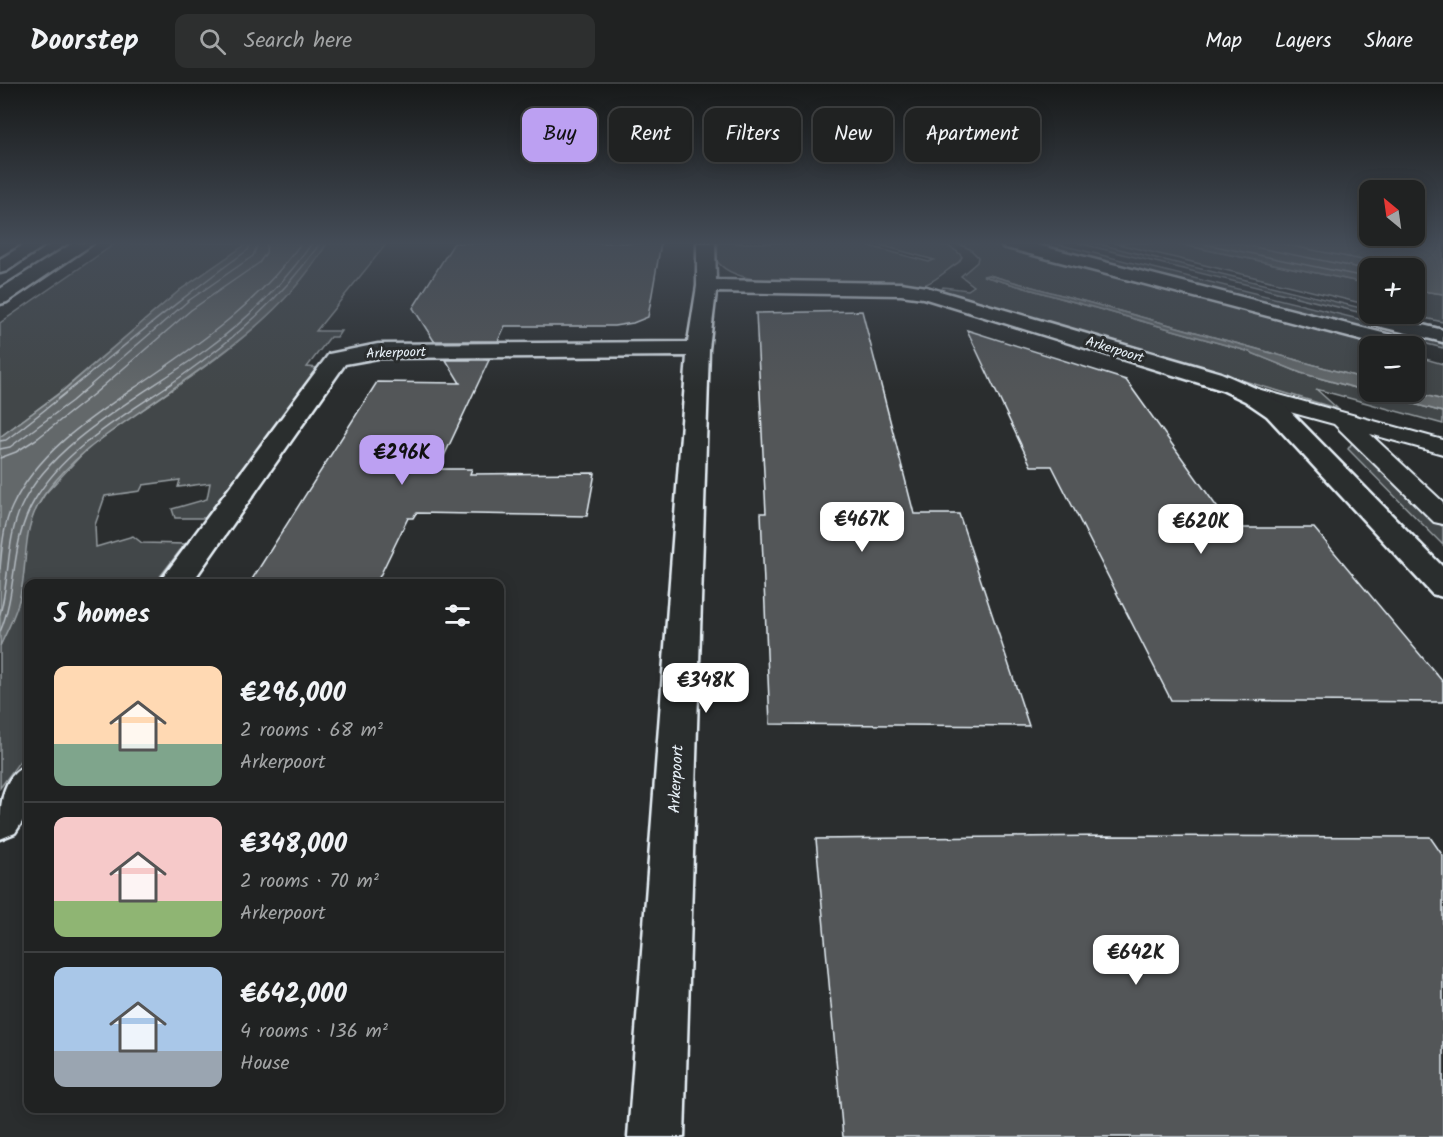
<!DOCTYPE html>
<meta charset="utf-8">
<style>
:root{--surface:#202222;--page:#2d2f2f;--text:#f1f3f6;--muted:#a2a4a5;--line:#3d3f40;--accent:#bca0f2}
body{margin:0;font-family:Kalam,sans-serif;background:var(--page);color:var(--text);height:100vh;display:flex;flex-direction:column;font-size:22px;white-space:nowrap}
*{box-sizing:border-box;margin:0}
p{font-size:20px;color:var(--muted)}
.icon{flex:none;width:33px;height:33px;fill:none;stroke:currentColor;stroke-width:2;stroke-linecap:round;stroke-linejoin:round}
.map{position:relative;flex:1;overflow:hidden}
.panel{position:absolute;left:24px;top:495px;width:480px;height:534px;display:flex;flex-direction:column;background:var(--surface);border-radius:12px;box-shadow:0 3px 15px #0003,0 0 0 2px var(--line)}
.panel>*{flex:none}
.banner{position:absolute;left:522px;top:24px;width:570px;height:54px;display:flex;gap:12px}
.needle{width:39px;rotate:331deg}
.controls{position:absolute;left:1359px;top:96px;display:grid;gap:12px}
.controls a{display:grid;place-items:center;width:66px;height:66px;border-radius:12px;background:var(--surface);box-shadow:0 3px 15px #0003,0 0 0 2px var(--line);font-size:30px}
.price{position:absolute;translate:-50% -51px;padding:0 14px;border-radius:12px;background:#fff;color:#222;font-size:20px;line-height:39px;filter:drop-shadow(0 2px 3px #0008)}
.price::after{content:'';position:absolute;left:50%;top:36px;width:18px;height:14px;margin-left:-9px;background:inherit;clip-path:polygon(0 0,100% 0,50% 100%)}
.price.active{background:var(--accent);color:#111}
ul{padding:0;list-style:none}
li{display:flex;align-items:center;gap:18px;height:150px;padding:0 30px}
li+li{border-top:2px solid var(--line)}
li span{display:grid;place-items:center;flex:none;width:168px;height:120px;border-radius:12px;color:#555}
li>.icon{margin-inline-start:auto}
span .icon{width:72px;height:72px;fill:#fffc;stroke-width:1}
li b{font-size:26px}
h2{display:flex;justify-content:space-between;align-items:center;height:72px;padding:0 30px;font-size:26px}
.chip{padding:0 21px;border-radius:12px;background:var(--surface);box-shadow:0 3px 15px #0003,0 0 0 2px var(--line);font-size:21px;line-height:54px}
.chip.active{background:var(--accent);color:#111}
header{display:flex;align-items:center;gap:36px;box-sizing:border-box;height:84px;padding:0 30px;background:var(--surface);border-bottom:2px solid var(--line)}
header strong{font-size:28px}
nav{display:flex;gap:33px;margin-inline-start:auto;font-size:21px}
.search{width:420px;height:54px;background:var(--page);display:flex;align-items:center;gap:15px;box-sizing:border-box;padding:0 21px;border-radius:12px;color:var(--muted);font-size:22px}
.map>svg:first-child{display:block}
</style>
<header>
<strong>Doorstep</strong>
<div class="search"><svg class="icon" aria-label="search" viewBox="0 0 24 24"><circle cx="10" cy="10" r="6"/><path d="M15 15l6 6"/></svg>Search here</div>
<nav><a>Map</a><a>Layers</a><a>Share</a></nav>
</header>
<div class="map">
<svg width="1443" height="1053" viewBox="0 0 1443 1053">
<rect width="100%" height="100%" fill="#2a2d2e"/>
<filter id="ink" filterUnits="userSpaceOnUse"><feTurbulence type="fractalNoise" baseFrequency=".0167" numOctaves="2"/><feDisplacementMap in="SourceGraphic" scale="12" xChannelSelector="R" yChannelSelector="G"/><feConvolveMatrix kernelMatrix="1 2 1 2 8 2 1 2 1" color-interpolation-filters="sRGB"/></filter>
<g filter="url(#ink)">
<!-- green -->
<path fill="#424648" stroke="#959ca0" stroke-width="1.5" d="M 116,159 L 248,159 L 180,206 L 63,306 L 0,353 L 0,239 Z
M 327,159 L 387,159 L 316,247 L 341,247 L 337,253 L 330,253 L 307,283 L 319,284 L 205,434 L 175,434 L 172,425 L 207,415 L 210,399 L 178,403 L 180,396 L 143,401 L 140,407 L 105,412 L 95,441 L 96,463 L 133,452 L 142,459 L 185,460 L 155,499 L 28,500 L 28,666 L 0,704 L 0,562 L 20,514 L 25,455 L 34,428 L 45,410 L 86,366 C 169,303 273,251 327,159 Z
M 718,159 L 858,159 L 929,178 L 934,176 L 873,159 C 896,159 949,152 962,173 L 959,178 C 948,185 936,197 924,201 C 912,204 895,199 883,199 C 846,198 739,209 717,177 Z
M 956,159 L 988,159 L 1379,262 L 1370,262 L 1369,296 L 989,191 L 983,192 L 1247,267 L 1301,289 L 1443,328 L 1443,340 L 1316,305 L 1337,324 L 1335,324 L 945,207 L 942,205 L 943,203 L 968,206 L 974,202 L 961,192 L 977,178 L 978,173 L 970,165 Z
M 1029,159 L 1053,159 L 1443,256 L 1443,264 Z
M 1078,159 L 1095,159 L 1369,226 L 1370,230 L 1385,230 L 1443,244 L 1443,249 Z
M 1114,159 L 1174,159 L 1369,200 L 1369,221 Z
M 1415,206 L 1443,210 L 1443,238 L 1406,230 L 1414,230 Z
M 1415,272 L 1443,280 L 1443,316 L 1413,308 Z
M 1352,359 L 1358,360 L 1443,443 L 1443,461 L 1348,365 Z"/>
<!-- water -->
<path fill="#63686b" stroke="#989fa3" stroke-width="1.5" d="M 248,159 L 327,159 C 284,233 208,280 139,328 C 104,352 69,376 44,411 C 19,448 30,477 19,516 C 15,532 7,547 0,562 L 0,353 L 64,306 L 180,206 Z
M 1174,159 L 1443,159 L 1443,210 L 1415,206 L 1414,184 L 1370,184 L 1369,200 Z
M 989,191 L 1369,296 L 1370,308 L 1413,308 L 1443,316 L 1443,328 L 1301,289 L 1247,267 L 983,192 Z"/>
<g fill="none" stroke-linecap="round" stroke-linejoin="round">
<!-- shore -->
<path stroke="#b3bac0" stroke-width="1.5" d="M 1200,159 L 1370,194
M 1234,159 L 1370,186
M 1277,159 L 1373,178 L 1385,184
M 0,357 L 6,356 C 88,294 164,225 248,166 L 251,159
M 0,365 L 10,363 L 72,317 L 188,217 L 253,172 L 258,159
M 0,374 L 16,368 L 38,354 L 95,309 L 191,226 L 259,179 L 266,169 L 267,159
M 0,485 C 2,464 3,442 12,423 C 39,364 98,329 149,294 C 206,255 261,216 301,159
M 0,530 C 10,495 6,456 21,423 C 51,356 149,308 207,265 C 248,235 283,201 312,159
M 0,548 C 18,505 10,457 34,417 C 67,361 128,330 179,294 C 234,255 282,214 320,159"/>
</g>
<!-- building -->
<path fill="#535759" stroke="#e8f1f8" stroke-width="1.5" d="M 454,159 L 661,159 L 648,233 L 633,239 L 614,242 L 505,242 L 498,257 L 434,257 L 413,224 Z
M 862,227 L 914,430 L 959,430 L 1029,642 L 770,640 L 761,429 L 766,429 L 756,229 Z
M 967,246 L 1126,296 L 1232,444 L 1314,444 L 1443,598 L 1443,618 L 1171,616 L 1052,382 L 1031,382 Z
M 446,276 L 489,276 L 438,385 L 472,385 L 470,390 L 595,389 L 587,432 L 416,429 L 413,434 L 408,434 L 376,500 L 249,500 L 377,298 L 460,299 Z
M 1107,752 L 1430,753 L 1443,772 L 1443,1053 L 843,1053 L 816,755 Z"/>
<g fill="none" stroke-linecap="round" stroke-linejoin="round">
<defs>
<path id="service" d="M 1254,304 L 1443,356 L 1443,370 L 1370,350 L 1443,418 L 1443,440 L 1434,438 L 1334,340 L 1246,316 L 1243,311 L 1246,306 Z"/>
<path id="minor" d="M 697,159 L 715,159 L 716,196 L 901,199 L 926,203 L 1221,289 L 1262,307 L 1285,322 L 1443,483 L 1443,513 L 1432,510 L 1267,332 L 1245,317 L 1222,306 L 923,214 L 901,211 L 716,208 L 709,265 L 684,1053 L 628,1053 L 687,272 L 378,274 L 345,280 L 191,500 L 158,500 L 329,270 L 378,260 L 688,258 L 697,202 Z
M 28,680 L 28,729 L 15,749 L 0,755 C 0,722 0,693 28,680 Z"/>
<path id="secondary" d="M 1000,159 L 1030,159 L 1414,257 L 1417,262 L 1414,266 L 1414,262 L 1383,262 L 1003,163 Z
M 1381,231 L 1443,246 L 1443,258 L 1374,241 L 1371,237 L 1374,233 Z"/>
<path id="motorway" d="M 27,159 L 48,159 L 7,187 L 0,189 L 0,175 Z
M 73,159 L 94,159 L 7,218 L 0,220 L 0,205 Z"/>
</defs>
<!-- service casing -->
<use href="#service" stroke="#e8f1f8" stroke-width="4"/>
<!-- minor casing -->
<use href="#minor" stroke="#e8f1f8" stroke-width="5"/>
<!-- secondary casing -->
<use href="#secondary" stroke="#e8f1f8" stroke-width="5"/>
<!-- motorway casing -->
<use href="#motorway" stroke="#e8f1f8" stroke-width="5"/>
<!-- service -->
<use href="#service" fill="#2a2d2e" fill-rule="evenodd"/>
<!-- minor -->
<use href="#minor" fill="#2a2d2e" fill-rule="evenodd"/>
<!-- secondary -->
<use href="#secondary" fill="#2a2d2e" fill-rule="evenodd"/>
<!-- motorway -->
<use href="#motorway" fill="#2a2d2e" fill-rule="evenodd"/>
</g>
</g>
<!-- sky -->
<linearGradient id="sky" x2="0" y2="1"><stop stop-color="#171919"/><stop offset="0.52" stop-color="#444c57"/><stop offset="1" stop-color="#444c57" stop-opacity="0"/></linearGradient>
<rect width="1443" height="306" fill="url(#sky)"/>
<g text-anchor="middle" stroke-width="6" stroke-linejoin="round" paint-order="stroke">
<!-- far-street labels -->
<g font-size="14" fill="#e8f1f8" stroke="#2a2d2e">
<text transform="translate(1115 265) rotate(17)" y="5">Arkerpoort</text>
<text transform="translate(396 268) rotate(-2)" y="5">Arkerpoort</text>
</g>
<!-- street labels -->
<g font-size="16" fill="#e8f1f8" stroke="#2a2d2e">
<text transform="translate(675 695) rotate(-87)" y="6">Arkerpoort</text>
</g>
</g>
</svg>
<div class="controls">
<a><svg class="needle" viewBox="-14 -14 28 28"><path d="M0-13l5 13h-10z" fill="#e53935"/><path d="M0 13l5-13h-10z" fill="#a2a4a5"/></svg></a>
<a>+</a>
<a>−</a>
</div>
<b class="price active" style="left:402px;top:402px">€296K</b>
<b class="price" style="left:862px;top:469px">€467K</b>
<b class="price" style="left:1201px;top:471px">€620K</b>
<b class="price" style="left:706px;top:630px">€348K</b>
<b class="price" style="left:1136px;top:902px">€642K</b>
<div class="banner">
<a class="chip active">Buy</a>
<a class="chip">Rent</a>
<a class="chip">Filters</a>
<a class="chip">New</a>
<a class="chip">Apartment</a>
</div>
<section class="panel">
<h2>5 homes<svg class="icon" aria-label="filters" viewBox="0 0 24 24"><path d="M4 7h16M4 17h16"/><circle cx="9" cy="7" r="2"/><circle cx="15" cy="17" r="2"/></svg></h2>
<ul>
<li><span style="background:linear-gradient(#ffd9b3 65%,#7fa58c 0)"><svg class="icon" aria-label="home" viewBox="0 0 24 24"><path d="M3 11l9-7 9 7M6 9v11h12V9"/></svg></span><div><b>€296,000</b><p>2 rooms · 68 m²</p><p>Arkerpoort</p></div></li>
<li><span style="background:linear-gradient(#f6c9c9 70%,#8fb573 0)"><svg class="icon" aria-label="home" viewBox="0 0 24 24"><path d="M3 11l9-7 9 7M6 9v11h12V9"/></svg></span><div><b>€348,000</b><p>2 rooms · 70 m²</p><p>Arkerpoort</p></div></li>
<li><span style="background:linear-gradient(#a9c7e8 70%,#9aa5b1 0)"><svg class="icon" aria-label="home" viewBox="0 0 24 24"><path d="M3 11l9-7 9 7M6 9v11h12V9"/></svg></span><div><b>€642,000</b><p>4 rooms · 136 m²</p><p>House</p></div></li>
</ul>
</section>
</div>
